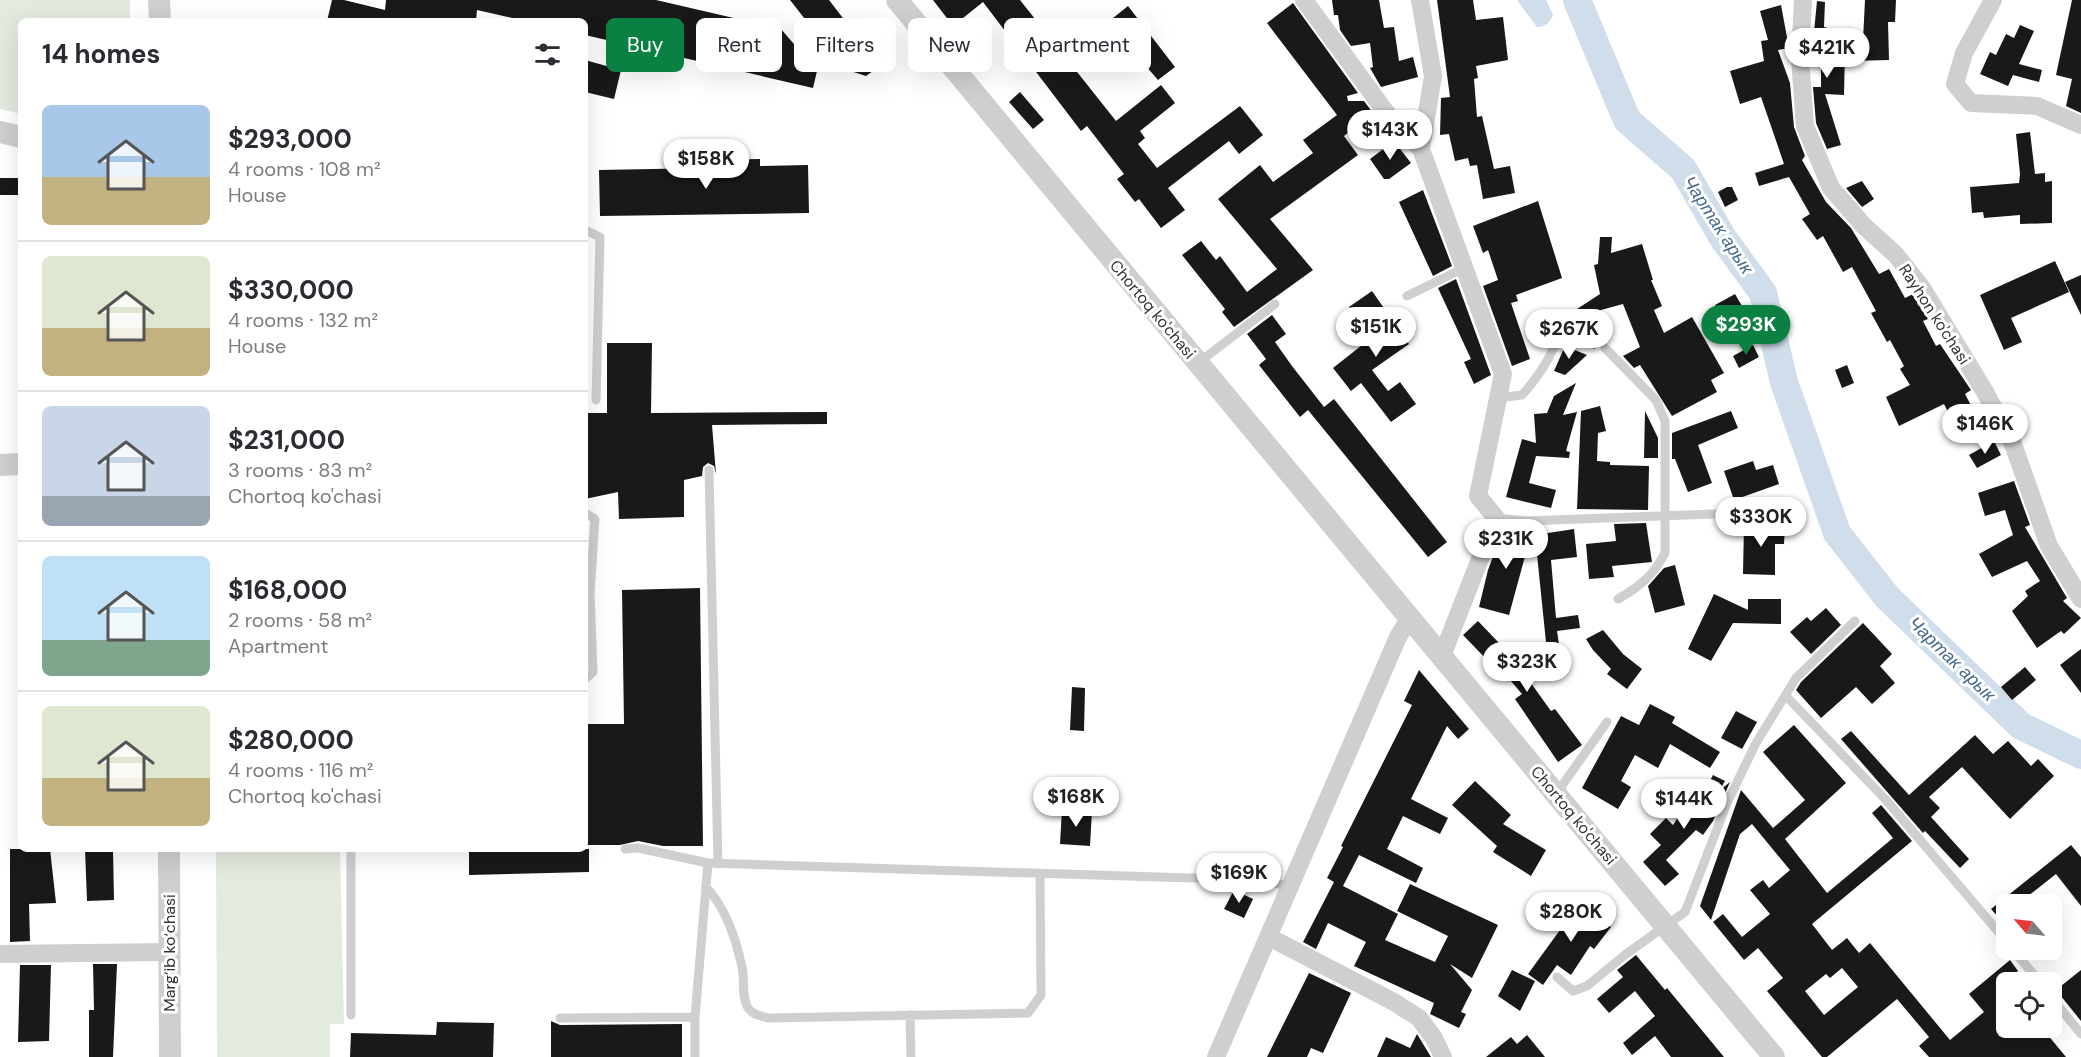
<!DOCTYPE html>
<meta charset="utf-8">
<style>
:root{--surface:#fff;--page:#f2f2f3;--text:#2b2b33;--muted:#7c7c81;--line:#e1e1e2;--accent:#0b8043}
body{margin:0;font-family:"DM Sans",sans-serif;background:var(--page);color:var(--text);height:100vh;display:flex;flex-direction:column;font-size:22px;white-space:nowrap}
*{box-sizing:border-box;margin:0}
p{font-size:20px;color:var(--muted)}
.icon{flex:none;width:33px;height:33px;fill:none;stroke:currentColor;stroke-width:2;stroke-linecap:round;stroke-linejoin:round}
.map{position:relative;flex:1;overflow:hidden}
.details{position:absolute;left:18px;top:18px;width:570px;height:834px;display:flex;flex-direction:column;background:var(--surface);border-radius:9px;box-shadow:0 6px 24px #0002}
.details>*{flex:none}
.banner{position:absolute;left:606px;top:18px;width:570px;height:54px;display:flex;gap:12px}
.needle{width:39px;rotate:298deg}
.controls{position:absolute;left:1996px;top:894px;display:grid;gap:12px}
.controls a{display:grid;place-items:center;width:66px;height:66px;border-radius:9px;background:var(--surface);box-shadow:0 6px 24px #0002;font-size:30px}
.price{position:absolute;translate:-50% -51px;padding:0 14px;border-radius:21px;background:#fff;color:#222;font-size:20px;line-height:39px;filter:drop-shadow(0 2px 3px #0008)}
.price::after{content:'';position:absolute;left:50%;top:36px;width:18px;height:14px;margin-left:-9px;background:inherit;clip-path:polygon(0 0,100% 0,50% 100%)}
.price.selected{background:var(--accent);color:#fff}
ul{padding:0;list-style:none}
li{display:flex;align-items:center;gap:18px;height:150px;padding:0 24px}
li+li{border-top:2px solid var(--line)}
li span{display:grid;place-items:center;flex:none;width:168px;height:120px;border-radius:9px;color:#555}
li>.icon{margin-inline-start:auto}
span .icon{width:72px;height:72px;fill:#fffc;stroke-width:1}
li b{font-size:26px}
h2{display:flex;justify-content:space-between;align-items:center;height:72px;padding:0 24px;font-size:26px}
.tag{padding:0 21px;border-radius:9px;background:var(--surface);box-shadow:0 6px 24px #0002;font-size:21px;line-height:54px}
.tag.selected{background:var(--accent);color:#fff}
.map>svg:first-child{display:block}
</style>
<div class="map">
<svg width="2081" height="1057" viewBox="0 0 2081 1057">
<rect width="100%" height="100%" fill="#fff"/>
<!-- green -->
<path fill="#e3eadf" d="M 0,0 L 130,0 L 130,21 L 21,21 L 21,114 L 0,109 Z
M 216,849 L 340,849 L 344,1024 L 330,1024 L 330,1057 L 217,1057 Z"/>
<!-- water -->
<path fill="#d0ddeb" d="M 1517,0 L 1546,0 L 1553,15 C 1550,22 1546,27 1537,27 Z"/>
<g fill="none" stroke-linecap="round" stroke-linejoin="round">
<!-- river -->
<path stroke="#d0ddeb" stroke-width="28" d="M 1577,0 L 1627,120 L 1683,169 L 1723,238 L 1763,293 L 1784,382 L 1837,533 L 1887,597 L 2021,726 L 2081,755"/>
</g>
<!-- building -->
<path fill="#191919" fill-rule="evenodd" d="M 332,0 L 344,0 L 385,10 L 386,0 L 656,0 L 781,29 L 817,71 L 813,88 L 585,35 L 585,21 L 525,21 L 477,10 L 476,21 L 327,21 Z
M 790,0 L 829,0 L 880,66 L 866,76 L 844,69 Z
M 933,0 L 1020,0 L 1116,121 L 1161,85 L 1175,103 L 1140,131 L 1145,138 L 1138,144 L 1157,168 L 1240,106 L 1263,135 L 1239,154 L 1229,141 L 1168,188 L 1185,210 L 1161,228 L 1139,199 L 1135,202 L 1117,179 L 1124,174 L 1087,126 L 1081,131 L 983,2 L 953,26 Z
M 1332,0 L 1379,0 L 1384,28 L 1394,27 L 1399,61 L 1413,57 L 1418,77 L 1381,87 L 1370,68 L 1373,67 L 1370,43 L 1351,46 L 1340,30 L 1338,15 L 1334,15 Z
M 1437,0 L 1473,0 L 1476,20 L 1503,17 L 1508,60 L 1476,66 L 1478,78 L 1474,79 L 1477,117 L 1482,116 L 1494,169 L 1510,166 L 1515,193 L 1483,199 L 1477,165 L 1470,166 L 1468,158 L 1455,161 L 1449,134 L 1440,135 L 1441,98 L 1450,97 Z
M 1865,0 L 1896,0 L 1895,22 L 1888,22 L 1889,60 L 1852,61 L 1851,41 L 1863,40 Z
M 2072,0 L 2081,0 L 2081,113 L 2066,106 L 2072,79 L 2056,75 Z
M 1817,1 L 1825,2 L 1824,27 L 1828,28 L 1825,50 L 1845,49 L 1844,95 L 1825,94 L 1841,145 L 1827,149 L 1816,123 L 1813,87 L 1821,87 L 1821,54 L 1812,53 Z
M 1293,3 L 1358,93 L 1347,96 L 1348,101 L 1364,101 L 1373,113 L 1344,136 L 1358,155 L 1270,219 L 1313,270 L 1234,327 L 1222,312 L 1225,309 L 1182,255 L 1201,241 L 1216,260 L 1220,256 L 1247,292 L 1277,269 L 1218,199 L 1260,165 L 1273,182 L 1313,153 L 1303,140 L 1337,115 L 1267,23 Z
M 1781,5 L 1789,48 L 1778,50 L 1790,83 L 1794,127 L 1805,156 L 1802,160 L 1826,202 L 1851,228 L 1879,274 L 1889,269 L 1905,298 L 1913,294 L 1928,319 L 1923,321 L 1936,346 L 1940,344 L 1971,390 L 1965,394 L 1976,415 L 1955,426 L 1944,404 L 1899,426 L 1886,397 L 1910,385 L 1900,369 L 1904,366 L 1890,340 L 1887,342 L 1871,313 L 1876,311 L 1852,267 L 1843,272 L 1823,236 L 1817,240 L 1802,219 L 1810,214 L 1789,177 L 1759,186 L 1755,173 L 1784,164 L 1761,97 L 1740,104 L 1730,71 L 1764,61 L 1761,41 L 1768,40 L 1760,11 Z
M 1128,6 L 1175,67 L 1158,80 L 1108,22 Z
M 2020,25 L 2034,31 L 2019,64 L 2042,70 L 2039,82 L 2013,75 L 2008,86 L 1980,74 L 1990,52 L 1996,55 L 2006,34 L 2014,38 Z
M 585,60 L 621,70 L 614,99 L 585,92 Z
M 1020,92 L 1044,120 L 1033,129 L 1009,102 Z
M 2030,132 L 2035,174 L 2045,173 L 2045,182 L 2052,181 L 2052,223 L 2020,224 L 2020,215 L 1984,218 L 1983,212 L 1972,213 L 1970,187 L 2019,183 L 2020,174 L 2016,134 Z
M 1394,141 L 1411,163 L 1389,179 L 1384,179 L 1370,159 Z
M 760,159 L 760,166 L 808,165 L 809,213 L 600,216 L 599,170 L 705,168 L 705,160 Z
M 0,178 L 21,178 L 21,195 L 0,195 Z
M 1862,181 L 1874,199 L 1862,207 L 1846,188 Z
M 1727,187 L 1732,187 L 1738,200 L 1725,207 L 1718,192 Z
M 1423,190 L 1452,266 L 1433,276 L 1399,202 Z
M 1538,201 L 1562,278 L 1516,295 L 1518,301 L 1511,303 L 1530,359 L 1512,366 L 1483,286 L 1498,280 L 1488,250 L 1483,253 L 1473,226 Z
M 1600,237 L 1612,237 L 1611,253 L 1642,244 L 1653,280 L 1651,280 L 1662,306 L 1654,310 L 1664,333 L 1692,317 L 1724,373 L 1711,380 L 1717,392 L 1672,416 L 1640,365 L 1634,368 L 1623,356 L 1640,347 L 1623,304 L 1601,310 L 1581,322 L 1574,311 L 1600,294 L 1594,265 L 1598,264 Z
M 2055,261 L 2069,292 L 2011,318 L 2022,342 L 2004,350 L 1980,295 Z
M 2081,275 L 2081,315 L 2065,282 Z
M 1456,279 L 1491,375 L 1474,384 L 1464,362 L 1471,359 L 1438,288 Z
M 1372,291 L 1409,344 L 1372,370 L 1388,391 L 1400,382 L 1416,404 L 1391,422 L 1361,383 L 1351,391 L 1333,368 L 1371,338 L 1349,307 Z
M 1735,294 L 1742,306 L 1722,317 L 1715,305 Z
M 1272,315 L 1286,334 L 1275,342 L 1292,366 L 1324,407 L 1334,399 L 1447,542 L 1428,557 L 1308,410 L 1300,417 L 1259,365 L 1266,359 L 1247,334 Z
M 1588,322 L 1603,340 L 1594,349 L 1578,331 Z
M 607,343 L 652,343 L 651,413 L 827,412 L 827,424 L 712,425 L 716,474 L 714,466 L 708,463 L 703,467 L 702,476 L 684,480 L 684,517 L 619,519 L 618,492 L 585,499 L 585,413 L 607,413 Z
M 1753,345 L 1759,357 L 1739,368 L 1733,356 Z
M 1565,346 L 1587,355 L 1565,375 L 1554,371 Z
M 1847,365 L 1854,383 L 1842,388 L 1835,370 Z
M 1576,383 L 1563,415 L 1577,412 L 1566,451 L 1570,452 L 1569,458 L 1536,456 L 1529,483 L 1556,490 L 1551,508 L 1506,497 L 1522,439 L 1536,443 L 1534,414 L 1547,413 L 1554,396 Z
M 1600,406 L 1606,431 L 1598,433 L 1597,461 L 1610,462 L 1610,465 L 1649,466 L 1648,510 L 1577,509 L 1581,411 Z
M 1645,411 L 1658,438 L 1658,458 L 1644,458 Z
M 1731,411 L 1738,428 L 1698,445 L 1712,483 L 1688,492 L 1675,459 L 1672,459 L 1672,433 Z
M 1994,441 L 2001,455 L 1977,468 L 1969,455 Z
M 1753,461 L 1756,470 L 1773,465 L 1779,484 L 1734,500 L 1724,471 Z
M 2014,481 L 2030,525 L 2025,527 L 2067,598 L 2063,601 L 2081,618 L 2064,634 L 2061,631 L 2037,648 L 2012,611 L 2028,596 L 2025,591 L 2040,581 L 2027,561 L 1992,577 L 1979,554 L 2013,535 L 2005,510 L 1985,516 L 1978,493 Z
M 1646,523 L 1652,562 L 1612,566 L 1614,577 L 1589,579 L 1586,544 L 1616,541 L 1614,524 Z
M 1744,524 L 1785,525 L 1784,544 L 1775,544 L 1775,575 L 1743,574 Z
M 1533,527 L 1509,615 L 1479,607 L 1488,570 L 1503,530 Z
M 1574,529 L 1577,557 L 1551,560 L 1556,618 L 1578,615 L 1580,628 L 1557,631 L 1560,651 L 1547,652 L 1535,535 Z
M 1675,565 L 1685,605 L 1655,613 L 1648,586 L 1664,568 Z
M 700,588 L 703,846 L 663,846 L 638,841 L 620,845 L 585,845 L 585,724 L 624,724 L 622,590 Z
M 1714,594 L 1748,610 L 1748,599 L 1781,599 L 1781,624 L 1733,623 L 1711,661 L 1688,649 Z
M 1826,608 L 1841,625 L 1811,654 L 1790,632 L 1807,617 L 1811,621 Z
M 1478,621 L 1520,665 L 1534,654 L 1543,665 L 1528,679 L 1551,711 L 1555,709 L 1582,745 L 1558,762 L 1515,699 L 1522,694 L 1493,660 L 1490,663 L 1463,635 Z
M 1863,623 L 1892,654 L 1880,666 L 1895,683 L 1872,704 L 1856,687 L 1821,718 L 1796,690 L 1801,682 Z
M 1603,630 L 1623,654 L 1642,669 L 1627,689 L 1607,674 L 1611,669 L 1593,650 L 1586,639 Z
M 2081,649 L 2081,693 L 2060,665 Z
M 2025,667 L 2036,680 L 2012,700 L 2001,687 Z
M 1419,670 L 1469,729 L 1458,739 L 1447,726 L 1411,799 L 1448,818 L 1440,834 L 1403,816 L 1387,849 L 1423,868 L 1416,883 L 1359,855 L 1343,886 L 1398,914 L 1385,940 L 1435,962 L 1448,936 L 1397,911 L 1410,884 L 1498,925 L 1472,978 L 1450,964 L 1472,990 L 1461,1012 L 1466,1014 L 1459,1028 L 1430,1014 L 1434,1003 L 1354,966 L 1366,942 L 1328,923 L 1316,949 L 1303,942 L 1334,882 L 1327,878 L 1343,847 L 1341,846 L 1412,705 L 1404,701 Z
M 1072,687 L 1085,688 L 1084,731 L 1070,730 Z
M 1650,704 L 1675,717 L 1672,723 L 1720,752 L 1710,768 L 1670,744 L 1658,768 L 1635,755 L 1621,781 L 1631,787 L 1618,809 L 1582,788 L 1621,716 L 1639,725 Z
M 1736,711 L 1757,722 L 1742,749 L 1721,738 Z
M 1794,725 L 1846,783 L 1785,839 L 1827,893 L 1893,838 L 1872,813 L 1881,805 L 1912,841 L 1812,924 L 1832,950 L 1847,938 L 1859,953 L 1870,943 L 1950,1040 L 1984,1012 L 1969,994 L 2010,960 L 2018,971 L 2013,975 L 2020,982 L 2007,982 L 2007,1028 L 2042,1028 L 2066,1057 L 1929,1057 L 1919,1046 L 1929,1037 L 1897,999 L 1827,1057 L 1822,1057 L 1767,991 L 1783,978 L 1758,948 L 1744,960 L 1713,922 L 1723,914 L 1742,937 L 1770,914 L 1750,890 L 1763,880 L 1769,888 L 1790,870 L 1752,824 L 1740,834 L 1711,920 L 1700,906 L 1741,790 L 1773,828 L 1805,800 L 1763,752 ZM 1842,968 L 1858,987 L 1824,1015 L 1805,991 L 1826,974 L 1830,978 Z
M 1851,731 L 1909,795 L 1975,735 L 1993,754 L 2008,741 L 2031,766 L 2038,759 L 2054,776 L 2010,819 L 1962,767 L 1929,797 L 1940,808 L 1931,817 L 1969,859 L 1960,868 L 1925,831 L 1923,833 L 1841,739 Z
M 1713,775 L 1725,781 L 1719,791 L 1730,782 L 1713,821 L 1703,835 L 1696,830 L 1666,860 L 1679,874 L 1665,886 L 1643,862 L 1661,845 L 1650,834 L 1666,818 L 1673,825 L 1686,805 L 1694,811 Z
M 1475,781 L 1511,815 L 1503,824 L 1546,850 L 1531,876 L 1493,852 L 1497,846 L 1452,805 Z
M 1062,809 L 1092,811 L 1090,846 L 1060,844 Z
M 2071,845 L 2081,857 L 2081,906 L 2056,874 L 2018,904 L 2007,904 L 2007,913 L 2000,919 L 1991,909 Z
M 10,849 L 50,849 L 56,903 L 29,904 L 30,941 L 10,942 Z
M 85,849 L 113,849 L 114,900 L 87,901 Z
M 469,849 L 589,849 L 589,872 L 469,875 Z
M 1234,890 L 1253,899 L 1244,918 L 1224,909 Z
M 1581,901 L 1611,927 L 1594,949 L 1590,946 L 1571,975 L 1557,965 L 1543,985 L 1528,974 Z
M 1636,955 L 1665,990 L 1667,988 L 1724,1057 L 1671,1057 L 1655,1036 L 1632,1055 L 1623,1043 L 1655,1016 L 1635,991 L 1609,1013 L 1597,999 L 1623,977 L 1617,970 Z
M 93,964 L 117,964 L 113,1057 L 89,1057 L 89,1010 L 94,1010 Z
M 20,965 L 51,965 L 49,1041 L 18,1042 Z
M 1512,970 L 1535,981 L 1520,1011 L 1498,996 Z
M 2081,970 L 2081,1021 L 2056,990 Z
M 1309,973 L 1351,993 L 1323,1053 L 1311,1048 L 1307,1057 L 1267,1057 Z
M 551,1021 L 560,1025 L 682,1024 L 682,1057 L 551,1057 Z
M 437,1022 L 494,1023 L 493,1057 L 350,1057 L 351,1033 L 436,1035 Z
M 1417,1034 L 1431,1057 L 1377,1057 L 1386,1037 L 1410,1048 Z
M 1527,1035 L 1545,1057 L 1486,1057 L 1511,1037 L 1517,1044 Z"/>
<g fill="none" stroke-linecap="round" stroke-linejoin="round">
<!-- service -->
<path stroke="#cfcfcf" stroke-width="9" d="M 1354,138 L 1385,112
M 585,230 L 600,237 L 596,400
M 1407,296 L 1464,268
M 1605,348 L 1656,400 L 1665,421 L 1665,553 C 1653,576 1639,587 1618,599
M 1198,363 L 1275,304
M 1498,398 L 1522,395 C 1543,372 1557,347 1565,317
M 709,470 L 718,864
M 585,513 L 595,519 L 590,593 L 593,672 L 585,679
M 1496,518 L 1526,521 L 1740,513
M 1786,696 L 1886,800 L 2007,942
M 1556,794 L 1607,722
M 625,849 L 638,848 L 708,863 L 1255,880 L 1291,886
M 706,887 C 725,907 736,939 742,967 C 745,980 741,996 748,1008 C 753,1015 761,1016 768,1018 L 1028,1013 L 1041,995 L 1040,873
M 2013,950 L 2040,982
M 1557,977 L 1573,991 L 1587,986 L 1626,954 L 1685,912 L 1727,803 L 1756,743 L 1796,678 L 1855,621
M 2052,998 L 2081,1034
M 351,1015 L 351,849
M 910,1015 L 911,1057
M 560,1018 L 695,1017
M 695,1057 L 695,1017 L 708,863"/>
<!-- minor -->
<path stroke="#cfcfcf" stroke-width="18" d="M 1304,0 L 1396,126 L 1421,149 L 1503,374 L 1478,496 L 1496,518 L 1442,656
M 1420,0 L 1433,76 L 1421,149
M 1803,0 L 1800,59 L 1805,126 L 1831,188 L 1864,226 L 1896,255 L 1922,288 L 1985,392 L 2013,444 L 2049,546 L 2081,599
M 1993,0 L 1964,53 L 1955,84 L 1971,103 L 2037,106 L 2081,125
M 1269,937 L 1394,1002 L 1419,1018 L 1434,1038 L 1443,1057
M 0,954 L 169,952
M 1216,1057 L 1398,637 L 1409,619"/>
<!-- tertiary -->
<path stroke="#cfcfcf" stroke-width="22" d="M 159,0 L 160,21
M 897,0 L 1774,1057
M 0,132 L 21,137
M 0,465 L 21,464
M 169,849 L 170,1057"/>
</g>
<g text-anchor="middle" stroke-width="6" stroke-linejoin="round" paint-order="stroke">
<!-- street labels -->
<g font-size="16" fill="#323232" stroke="#fff">
<text transform="translate(1153 309) rotate(50)" y="6">Chortoq ko'chasi</text>
<text transform="translate(1935 314) rotate(57)" y="6">Rayhon ko'chasi</text>
<text transform="translate(1574 815) rotate(50)" y="6">Chortoq ko'chasi</text>
<text transform="translate(169 953) rotate(-90)" y="6">Marg‘ib ko‘chasi</text>
</g>
<!-- water labels -->
<g font-size="18" font-style="italic" fill="#46688e" stroke="#fff">
<text transform="translate(1718 225) rotate(57)" y="6">Чартак арык</text>
<text transform="translate(1952 659) rotate(44)" y="6">Чартак арык</text>
</g>
</g>
</svg>
<div class="controls">
<a><svg class="needle" viewBox="-14 -14 28 28"><path d="M0-13l5 13h-10z" fill="#e53935"/><path d="M0 13l5-13h-10z" fill="#7c7c81"/></svg></a>
<a><svg class="icon" aria-label="locate" viewBox="0 0 24 24"><circle cx="12" cy="12" r="6"/><path d="M12 2v4M12 18v4M2 12h4M18 12h4"/></svg></a>
</div>
<b class="price" style="left:1827px;top:79px">$421K</b>
<b class="price" style="left:1390px;top:161px">$143K</b>
<b class="price" style="left:706px;top:190px">$158K</b>
<b class="price selected" style="left:1746px;top:356px">$293K</b>
<b class="price" style="left:1376px;top:358px">$151K</b>
<b class="price" style="left:1569px;top:360px">$267K</b>
<b class="price" style="left:1985px;top:455px">$146K</b>
<b class="price" style="left:1761px;top:548px">$330K</b>
<b class="price" style="left:1506px;top:570px">$231K</b>
<b class="price" style="left:1527px;top:693px">$323K</b>
<b class="price" style="left:1076px;top:828px">$168K</b>
<b class="price" style="left:1684px;top:830px">$144K</b>
<b class="price" style="left:1239px;top:904px">$169K</b>
<b class="price" style="left:1571px;top:943px">$280K</b>
<div class="banner">
<a class="tag selected">Buy</a>
<a class="tag">Rent</a>
<a class="tag">Filters</a>
<a class="tag">New</a>
<a class="tag">Apartment</a>
</div>
<section class="details">
<h2>14 homes<svg class="icon" aria-label="filters" viewBox="0 0 24 24"><path d="M4 7h16M4 17h16"/><circle cx="9" cy="7" r="2"/><circle cx="15" cy="17" r="2"/></svg></h2>
<ul>
<li><span style="background:linear-gradient(#a9c7e8 60%,#c2b280 0)"><svg class="icon" aria-label="home" viewBox="0 0 24 24"><path d="M3 11l9-7 9 7M6 9v11h12V9"/></svg></span><div><b>$293,000</b><p>4 rooms · 108 m²</p><p>House</p></div></li>
<li><span style="background:linear-gradient(#dfe7d0 60%,#c2b280 0)"><svg class="icon" aria-label="home" viewBox="0 0 24 24"><path d="M3 11l9-7 9 7M6 9v11h12V9"/></svg></span><div><b>$330,000</b><p>4 rooms · 132 m²</p><p>House</p></div></li>
<li><span style="background:linear-gradient(#c9d6e8 75%,#9aa5b1 0)"><svg class="icon" aria-label="home" viewBox="0 0 24 24"><path d="M3 11l9-7 9 7M6 9v11h12V9"/></svg></span><div><b>$231,000</b><p>3 rooms · 83 m²</p><p>Chortoq ko'chasi</p></div></li>
<li><span style="background:linear-gradient(#bfe0f5 70%,#7fa58c 0)"><svg class="icon" aria-label="home" viewBox="0 0 24 24"><path d="M3 11l9-7 9 7M6 9v11h12V9"/></svg></span><div><b>$168,000</b><p>2 rooms · 58 m²</p><p>Apartment</p></div></li>
<li><span style="background:linear-gradient(#dfe7d0 60%,#c2b280 0)"><svg class="icon" aria-label="home" viewBox="0 0 24 24"><path d="M3 11l9-7 9 7M6 9v11h12V9"/></svg></span><div><b>$280,000</b><p>4 rooms · 116 m²</p><p>Chortoq ko'chasi</p></div></li>
</ul>
</section>
</div>
